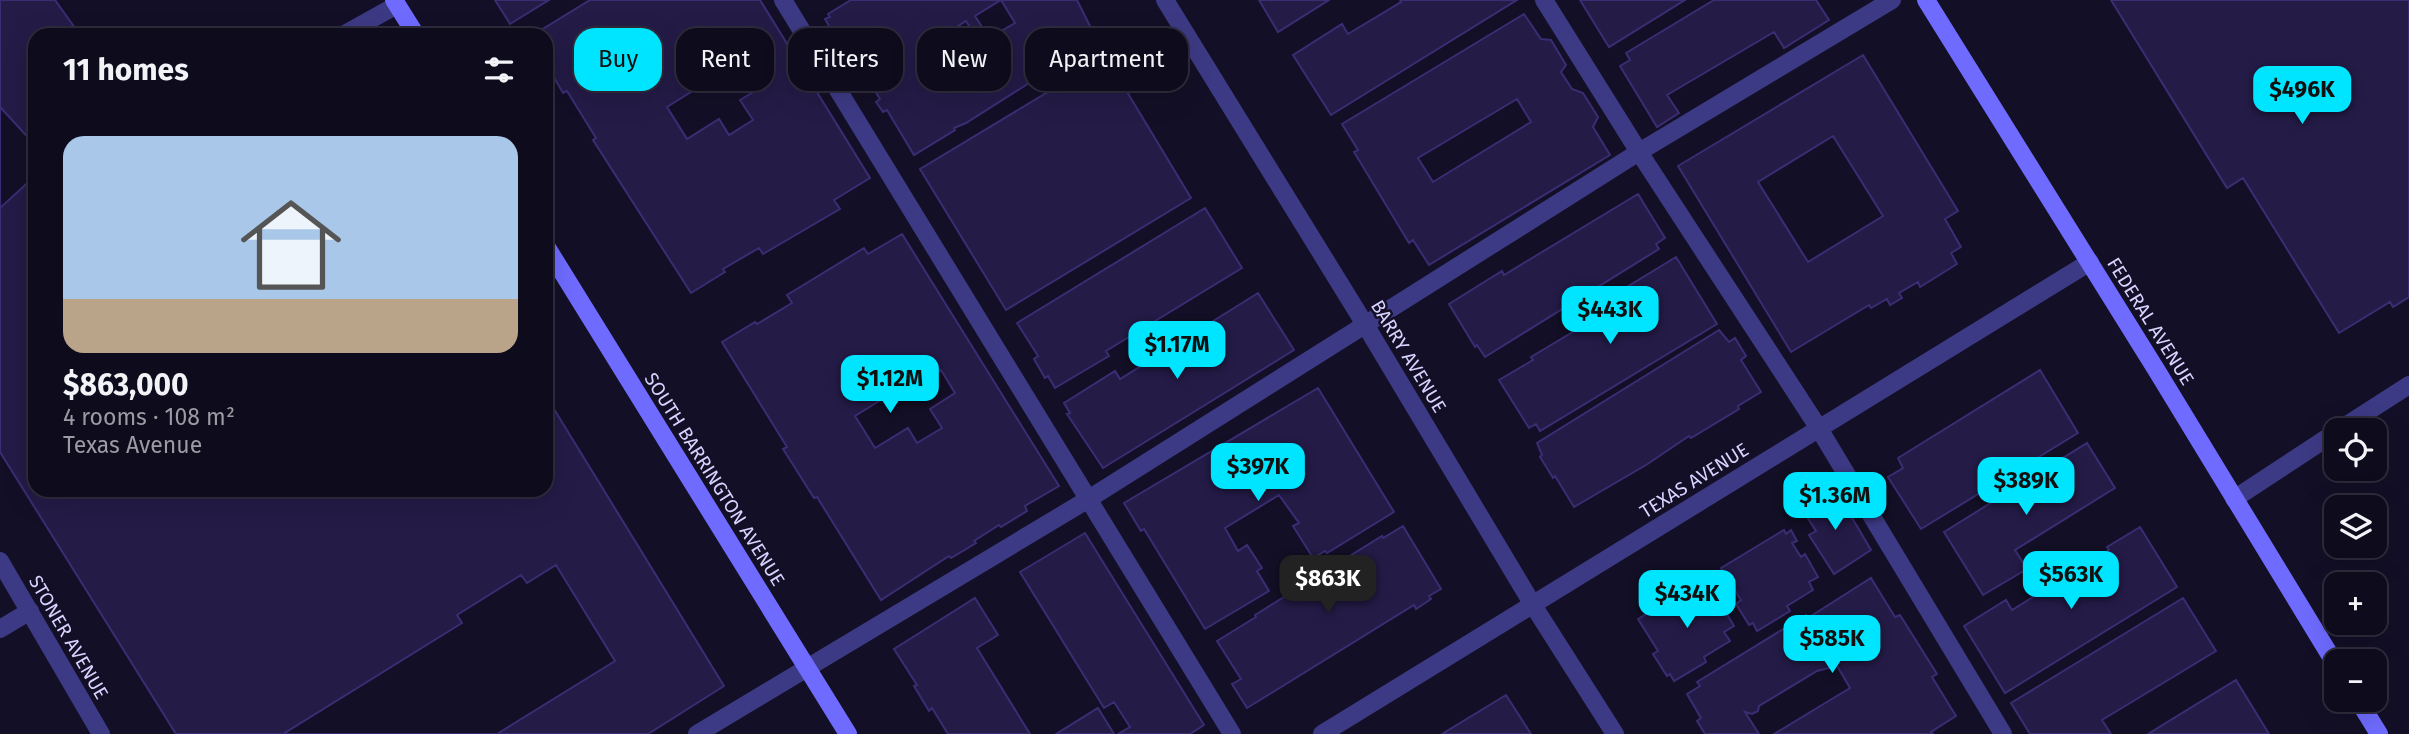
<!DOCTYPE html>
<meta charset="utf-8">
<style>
:root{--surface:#0e0b1c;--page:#171425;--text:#f1f3f6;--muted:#9b9ba3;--line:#2e2b3b;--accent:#00e5ff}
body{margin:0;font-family:"Fira Sans",sans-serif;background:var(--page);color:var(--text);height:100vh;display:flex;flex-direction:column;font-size:26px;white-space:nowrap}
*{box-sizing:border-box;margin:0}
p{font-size:23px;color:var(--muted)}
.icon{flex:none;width:38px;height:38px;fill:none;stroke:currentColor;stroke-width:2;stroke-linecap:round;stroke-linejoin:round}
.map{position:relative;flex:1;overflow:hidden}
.panel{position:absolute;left:28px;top:28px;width:525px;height:469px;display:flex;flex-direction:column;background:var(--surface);border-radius:21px;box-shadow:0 7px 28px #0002,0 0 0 2px var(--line)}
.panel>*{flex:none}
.hud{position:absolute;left:574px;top:28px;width:665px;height:63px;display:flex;gap:14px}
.controls{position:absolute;left:2324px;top:418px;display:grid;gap:14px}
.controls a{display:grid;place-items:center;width:63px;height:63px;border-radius:14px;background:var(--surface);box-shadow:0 7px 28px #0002,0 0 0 2px var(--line);font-size:35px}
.price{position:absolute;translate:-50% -60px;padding:0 16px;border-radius:14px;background:var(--accent);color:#111;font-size:23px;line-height:46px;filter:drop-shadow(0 2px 4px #0008)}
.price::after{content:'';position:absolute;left:50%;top:42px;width:21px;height:16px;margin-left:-10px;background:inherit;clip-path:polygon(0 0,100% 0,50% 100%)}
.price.active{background:#222;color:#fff}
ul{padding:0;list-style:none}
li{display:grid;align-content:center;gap:14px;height:371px;padding:0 35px}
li+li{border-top:2px solid var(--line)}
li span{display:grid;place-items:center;height:217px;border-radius:21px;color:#555}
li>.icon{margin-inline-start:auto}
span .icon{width:126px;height:126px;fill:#fffc;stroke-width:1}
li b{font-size:30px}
h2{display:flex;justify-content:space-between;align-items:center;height:84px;padding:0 35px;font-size:30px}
.tag{padding:0 24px;border-radius:21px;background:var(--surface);box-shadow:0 7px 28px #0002,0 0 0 2px var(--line);font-size:24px;line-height:63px}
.tag.active{background:var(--accent);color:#111}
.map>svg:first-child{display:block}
</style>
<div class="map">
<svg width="2409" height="734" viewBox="0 0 2409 734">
<rect width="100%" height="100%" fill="#130f26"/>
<!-- building -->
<path fill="#241b47" stroke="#3b2d73" stroke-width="2" fill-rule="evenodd" d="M 0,0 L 55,0 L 80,35 L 35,35 L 35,490 L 546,490 L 546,396 L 724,686 L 648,734 L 176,734 L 0,452 Z
M 495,0 L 549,0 L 510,24 Z
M 590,0 L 760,0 L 870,178 L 834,200 L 840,209 L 763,254 L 759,248 L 723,269 L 725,272 L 691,293 L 593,140 L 596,138 L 567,91 L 563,93 L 546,64 L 546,35 L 533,35 ZM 714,57 L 726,75 L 750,60 L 765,85 L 740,100 L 753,120 L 729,135 L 719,119 L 687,139 L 667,107 L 699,87 L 689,71 Z
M 851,0 L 1077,0 L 1097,40 L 966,123 L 954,128 L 955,130 L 914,155 L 887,110 L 883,112 L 876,102 L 880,99 L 839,33 L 835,36 L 825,19 L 830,17 L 828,14 ZM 1001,0 L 1015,23 L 989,38 L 975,16 ZM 966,21 L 979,42 L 939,68 L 926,47 Z
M 1259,0 L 1329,0 L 1278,32 Z
M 1400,0 L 1517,0 L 1331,115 L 1293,55 L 1342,24 L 1348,34 L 1401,2 Z
M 1580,0 L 1685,0 L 1609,47 Z
M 1714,0 L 1816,0 L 1829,20 L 1784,48 L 1774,32 L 1667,95 L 1679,113 L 1657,127 L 1620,66 L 1630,60 L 1626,53 Z
M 2111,0 L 2409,0 L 2409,297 L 2393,307 L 2390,302 L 2339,333 L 2243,178 L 2227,188 Z
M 1524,14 L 1541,39 L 1551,40 L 1566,65 L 1561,72 L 1572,89 L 1583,93 L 1598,117 L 1593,127 L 1610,155 L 1429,265 L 1413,240 L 1409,243 L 1354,152 L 1358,150 L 1342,124 ZM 1517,99 L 1531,122 L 1433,182 L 1418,158 Z
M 1863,55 L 1958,211 L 1945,219 L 1961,247 L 1951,253 L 1957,264 L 1920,287 L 1918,282 L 1899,293 L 1902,298 L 1890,305 L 1887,299 L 1871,308 L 1869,305 L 1791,352 L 1678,166 ZM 1833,136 L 1883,216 L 1808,262 L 1758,182 Z
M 1106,57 L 1191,198 L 1006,310 L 920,169 Z
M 0,107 L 35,145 L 35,176 L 0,208 Z
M 1638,194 L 1665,238 L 1656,244 L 1659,249 L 1485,357 L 1477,345 L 1475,347 L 1449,304 L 1502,271 L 1504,275 Z
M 1205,208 L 1242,268 L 1106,351 L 1109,356 L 1055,388 L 1048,376 L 1045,378 L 1034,359 L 1038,356 L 1017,323 Z
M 902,234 L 1059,486 L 1025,506 L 1027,511 L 1001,527 L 999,525 L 974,541 L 976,543 L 951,558 L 949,556 L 881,600 L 817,497 L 814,498 L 783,449 L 787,447 L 722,342 L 755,322 L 757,324 L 792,303 L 787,295 L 864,248 L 868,254 ZM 904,364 L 917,385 L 941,370 L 955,393 L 930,409 L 942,428 L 917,443 L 908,428 L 875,448 L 855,416 L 889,395 L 879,379 Z
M 1676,257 L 1717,324 L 1540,431 L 1536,424 L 1529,428 L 1499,380 L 1533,360 L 1531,357 L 1591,321 L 1587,315 L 1623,293 L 1622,290 Z
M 1258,293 L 1294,350 L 1103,468 L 1067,414 L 1070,413 L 1064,403 L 1115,371 L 1120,379 Z
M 1719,330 L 1729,342 L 1735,338 L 1746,356 L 1741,360 L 1761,392 L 1738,406 L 1739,409 L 1691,438 L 1689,436 L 1646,465 L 1574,507 L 1555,476 L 1553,478 L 1540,457 L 1542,455 L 1537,443 Z
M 2040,370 L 2078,433 L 1921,529 L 1888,477 L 1903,468 L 1898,458 Z
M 1318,388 L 1394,512 L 1327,553 L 1325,551 L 1313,558 L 1293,526 L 1299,523 L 1279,495 L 1225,528 L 1238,551 L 1247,545 L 1262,568 L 1257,571 L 1269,591 L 1205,629 L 1144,529 L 1141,531 L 1124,503 Z
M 2087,443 L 2115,488 L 2015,550 L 2027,569 L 1983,595 L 1944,532 Z
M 1835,489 L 1871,550 L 1834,574 L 1809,535 L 1816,531 L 1802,509 Z
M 1403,526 L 1441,589 L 1429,596 L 1431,599 L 1416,609 L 1414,605 L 1247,708 L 1232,684 L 1241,679 L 1217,641 L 1256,617 L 1255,615 L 1382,536 L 1383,538 Z
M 2140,527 L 2177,587 L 2005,693 L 1964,626 L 2006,600 L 2012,610 L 2109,550 L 2107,547 Z
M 1784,530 L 1786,534 L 1791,530 L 1797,541 L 1792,543 L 1801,557 L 1805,554 L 1818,577 L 1809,582 L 1813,590 L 1787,606 L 1790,611 L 1757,631 L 1753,623 L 1749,625 L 1736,604 L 1741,600 L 1721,568 Z
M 1085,533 L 1204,725 L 1190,734 L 1118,734 L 1130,727 L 1114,702 L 1104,708 L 1020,572 Z
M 556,565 L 615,661 L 497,734 L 283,734 L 462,623 L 457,615 L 521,575 L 527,583 Z
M 1871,578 L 1895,617 L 1900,615 L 1937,674 L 1932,677 L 1956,716 L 1931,732 L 1933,734 L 1774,734 L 1850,688 L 1833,659 L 1830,661 L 1829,668 L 1817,671 L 1759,706 L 1758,711 L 1752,714 L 1745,712 L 1759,734 L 1705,734 L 1697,721 L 1701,718 L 1687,694 L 1700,686 L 1697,682 L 1806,615 L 1808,618 Z
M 1700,581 L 1703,585 L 1709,581 L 1715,591 L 1709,595 L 1718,609 L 1722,606 L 1734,626 L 1724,632 L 1730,641 L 1704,657 L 1706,662 L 1674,681 L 1670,674 L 1667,676 L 1653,654 L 1658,651 L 1638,619 Z
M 975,598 L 998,635 L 977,648 L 1030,734 L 948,734 L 932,708 L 929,711 L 914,686 L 917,685 L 894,649 Z
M 2183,598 L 2216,651 L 2102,720 L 2111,734 L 2030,734 L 2011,703 Z
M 2236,680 L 2269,734 L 2148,734 Z
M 1506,695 L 1531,734 L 1442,734 Z
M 1098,708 L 1114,734 L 1056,734 Z"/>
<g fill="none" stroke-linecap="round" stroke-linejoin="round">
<!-- lane -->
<path stroke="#3d3a85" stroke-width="18" d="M 783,0 L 1232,734
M 1544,0 L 1639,152 L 1818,427 L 2003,734
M 343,35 L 397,5
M 2339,430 L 2409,385
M 2234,499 L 2336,432
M 0,629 L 30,611
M 697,734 L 1087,500 L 1639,152 L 1892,0"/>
<!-- street -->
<path stroke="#3d3a85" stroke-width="18" d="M 1165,0 L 1366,326 L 1533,605 L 1615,734
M 0,561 L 101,734
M 1322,734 L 2090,262"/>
<!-- secondary -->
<path stroke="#6f6bff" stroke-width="18" d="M 394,0 L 416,35
M 1926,0 L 2157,371 L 2336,665
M 546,246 L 848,734
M 2358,700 L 2379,734"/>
</g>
<g text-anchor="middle" stroke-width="5" stroke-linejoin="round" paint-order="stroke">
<!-- street labels -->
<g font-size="19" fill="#d9d4ff" stroke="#130f26">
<text transform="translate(2151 321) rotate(58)" y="7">FEDERAL AVENUE</text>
<text transform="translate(1409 356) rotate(59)" y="7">BARRY AVENUE</text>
<text transform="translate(715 479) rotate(58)" y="7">SOUTH BARRINGTON AVENUE</text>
<text transform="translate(1694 480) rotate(-32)" y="7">TEXAS AVENUE</text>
<text transform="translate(69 637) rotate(60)" y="7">STONER AVENUE</text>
</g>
</g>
</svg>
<div class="controls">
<a><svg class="icon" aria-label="locate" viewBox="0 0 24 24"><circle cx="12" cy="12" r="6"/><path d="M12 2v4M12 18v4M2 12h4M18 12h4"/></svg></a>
<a><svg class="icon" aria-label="layers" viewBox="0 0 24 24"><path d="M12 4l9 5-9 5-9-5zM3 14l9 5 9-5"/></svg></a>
<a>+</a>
<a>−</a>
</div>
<b class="price" style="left:2302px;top:126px">$496K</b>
<b class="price" style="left:1610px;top:346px">$443K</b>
<b class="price" style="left:1177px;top:381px">$1.17M</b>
<b class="price" style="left:890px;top:415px">$1.12M</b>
<b class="price" style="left:1258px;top:503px">$397K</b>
<b class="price" style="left:2026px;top:517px">$389K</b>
<b class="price" style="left:1835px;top:532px">$1.36M</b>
<b class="price" style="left:2071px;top:611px">$563K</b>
<b class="price active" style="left:1328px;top:615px">$863K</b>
<b class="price" style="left:1687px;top:630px">$434K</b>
<b class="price" style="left:1832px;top:675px">$585K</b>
<div class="hud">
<a class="tag active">Buy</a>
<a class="tag">Rent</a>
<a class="tag">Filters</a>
<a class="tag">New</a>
<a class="tag">Apartment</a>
</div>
<section class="panel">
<h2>11 homes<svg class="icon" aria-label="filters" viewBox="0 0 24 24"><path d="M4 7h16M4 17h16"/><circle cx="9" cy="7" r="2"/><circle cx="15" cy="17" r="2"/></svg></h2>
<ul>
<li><span style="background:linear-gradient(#a9c7e8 75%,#b9a48a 0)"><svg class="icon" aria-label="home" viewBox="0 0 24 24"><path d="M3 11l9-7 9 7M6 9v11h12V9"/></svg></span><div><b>$863,000</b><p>4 rooms · 108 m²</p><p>Texas Avenue</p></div></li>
</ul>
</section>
</div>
